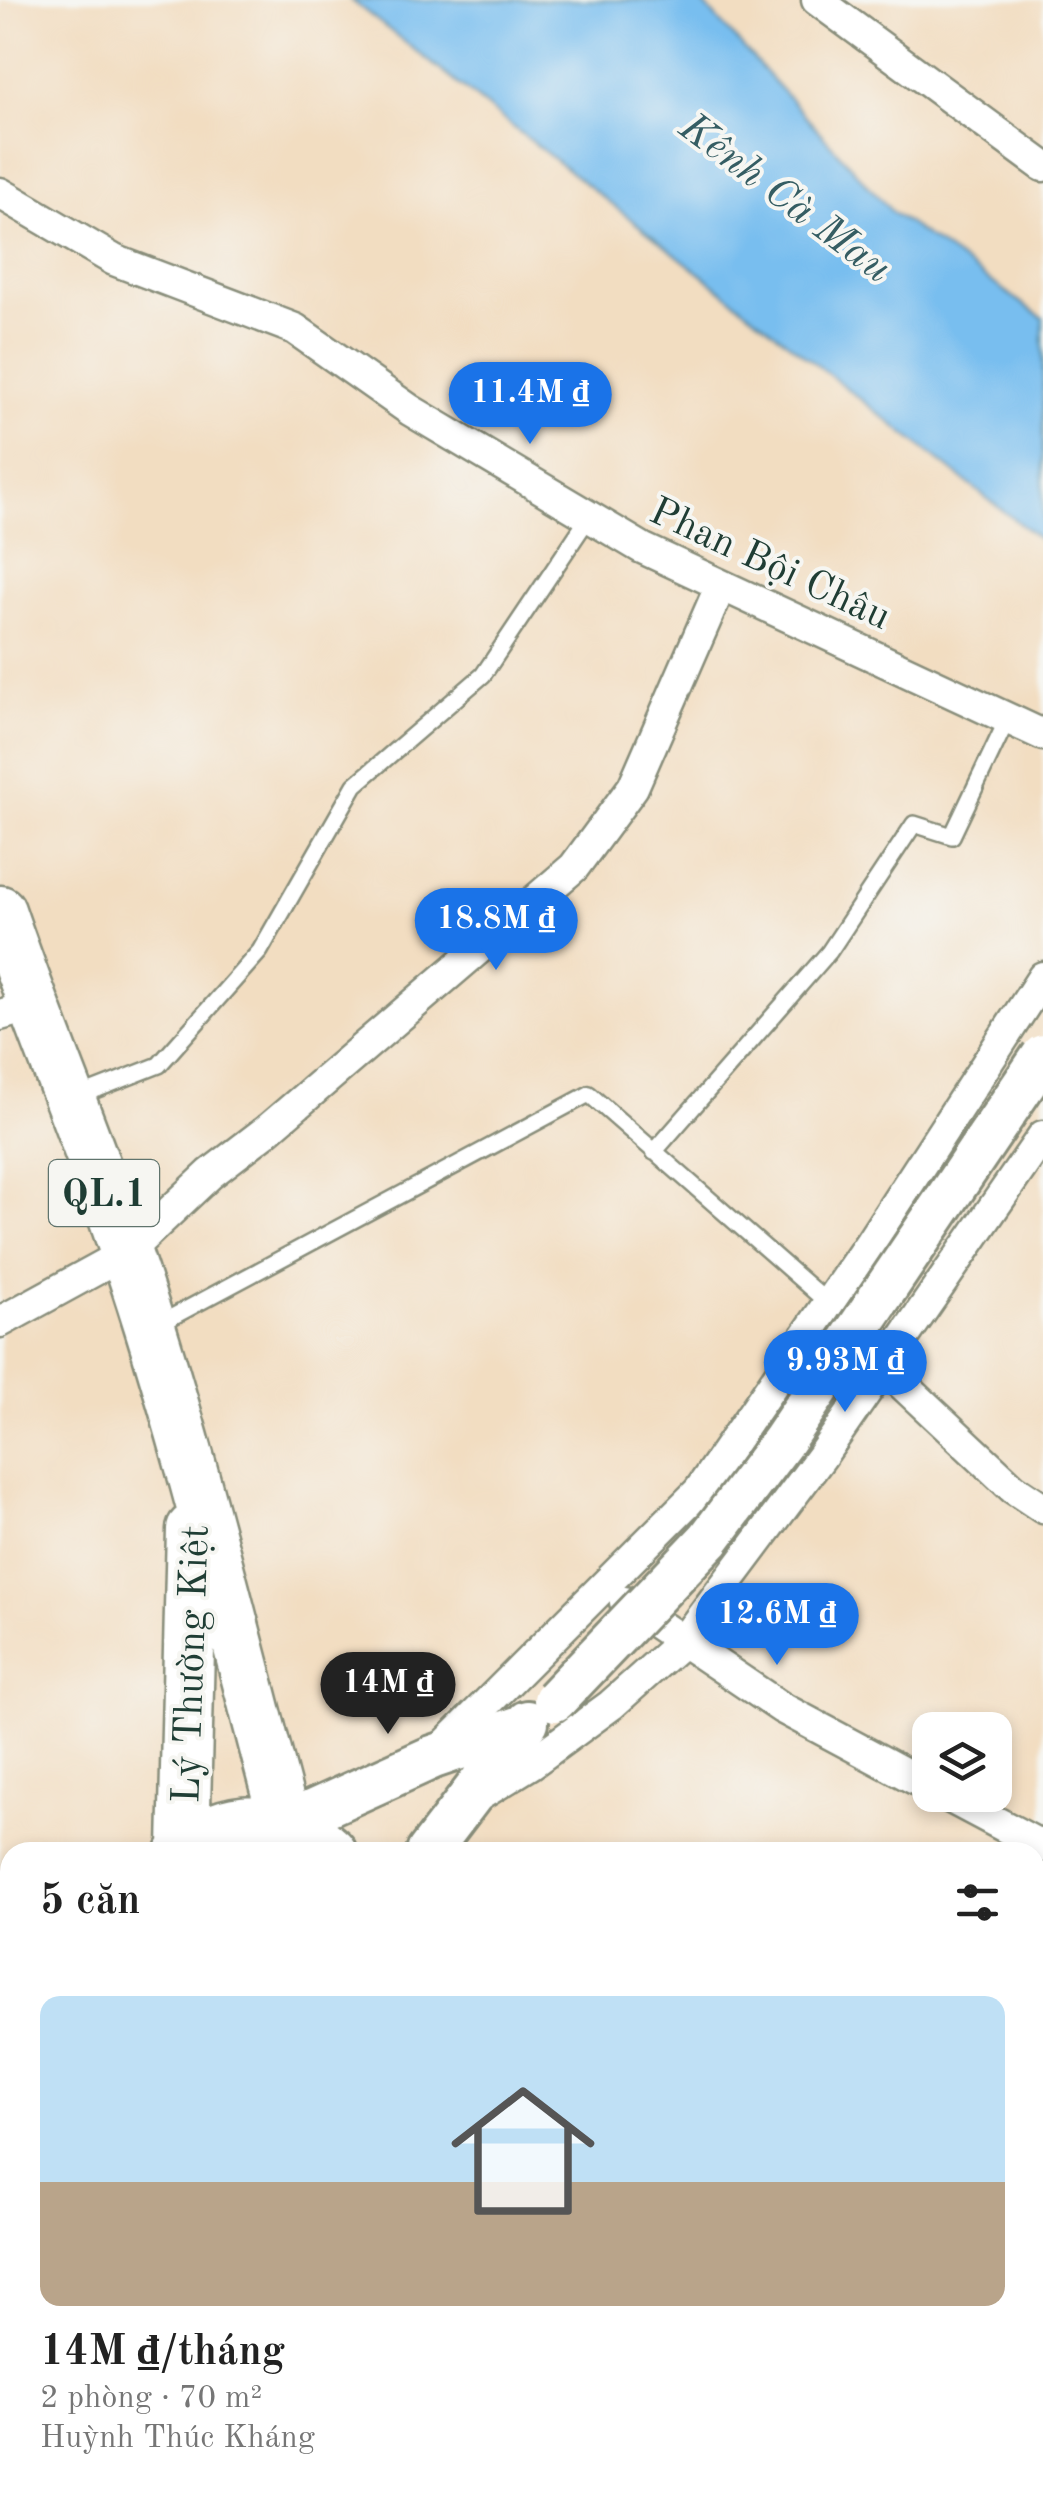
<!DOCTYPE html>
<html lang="vi">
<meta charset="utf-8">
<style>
:root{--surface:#fff;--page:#f2f2f2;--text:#222;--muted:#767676;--line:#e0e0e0;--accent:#1a73e8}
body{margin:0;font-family:"Old Standard TT",serif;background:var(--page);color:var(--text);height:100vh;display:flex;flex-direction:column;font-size:38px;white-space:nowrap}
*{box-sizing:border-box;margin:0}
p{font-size:32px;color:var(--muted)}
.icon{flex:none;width:55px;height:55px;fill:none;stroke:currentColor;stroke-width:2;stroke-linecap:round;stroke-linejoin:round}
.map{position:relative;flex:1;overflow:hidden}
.sheet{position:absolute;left:0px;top:1842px;width:1045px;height:672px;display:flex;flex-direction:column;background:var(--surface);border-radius:30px 30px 0 0;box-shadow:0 5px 15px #0003}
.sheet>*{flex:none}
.controls{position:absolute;left:912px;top:1712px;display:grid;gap:20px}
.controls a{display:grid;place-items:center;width:100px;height:100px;border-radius:20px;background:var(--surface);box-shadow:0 5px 15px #0003;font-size:50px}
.price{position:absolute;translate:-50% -85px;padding:0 22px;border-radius:35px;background:var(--accent);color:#fff;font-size:32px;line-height:65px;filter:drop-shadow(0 2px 5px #0008)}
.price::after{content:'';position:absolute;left:50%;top:60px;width:30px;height:22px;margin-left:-15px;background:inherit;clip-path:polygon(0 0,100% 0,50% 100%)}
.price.selected{background:#222;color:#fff}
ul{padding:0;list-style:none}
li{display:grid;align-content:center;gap:20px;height:530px;padding:0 40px}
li+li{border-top:2px solid var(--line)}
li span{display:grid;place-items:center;height:310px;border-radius:20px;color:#555}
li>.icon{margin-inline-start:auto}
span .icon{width:180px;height:180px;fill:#fffc;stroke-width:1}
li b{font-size:42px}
h2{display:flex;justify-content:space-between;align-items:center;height:120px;padding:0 40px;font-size:42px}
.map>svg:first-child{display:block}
</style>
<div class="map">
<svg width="1043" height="2514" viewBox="0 0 1043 2514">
<rect width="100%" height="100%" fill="#f6f6f2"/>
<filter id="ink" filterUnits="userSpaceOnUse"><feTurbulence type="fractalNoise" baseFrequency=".01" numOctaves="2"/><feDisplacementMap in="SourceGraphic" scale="20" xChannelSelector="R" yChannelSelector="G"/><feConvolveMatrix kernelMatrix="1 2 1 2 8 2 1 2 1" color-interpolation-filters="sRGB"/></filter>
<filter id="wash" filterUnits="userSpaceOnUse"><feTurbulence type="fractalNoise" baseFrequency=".0048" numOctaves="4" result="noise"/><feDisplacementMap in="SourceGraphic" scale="40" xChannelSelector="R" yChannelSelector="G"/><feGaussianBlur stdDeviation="2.25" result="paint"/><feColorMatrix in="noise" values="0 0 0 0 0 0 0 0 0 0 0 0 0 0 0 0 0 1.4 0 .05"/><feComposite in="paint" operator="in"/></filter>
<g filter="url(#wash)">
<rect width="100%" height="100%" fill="#f2ddc1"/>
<!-- green -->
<path fill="#becd70" stroke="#6e8552" stroke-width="2.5" d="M 1035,2504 L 1043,2508 L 1043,2514 L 634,2514 L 630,2505 Z"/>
<!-- water -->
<path fill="#78beef" stroke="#4c7e92" stroke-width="2.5" d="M 351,0 L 700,0 L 893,213 L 1043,318 L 1043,542 Z"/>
<g id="blocks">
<!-- building -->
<path fill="#e0b68a" d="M 10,2376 L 10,2505 L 107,2506 L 82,2514 L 0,2514 L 0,2379 Z
M 143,2505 L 302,2505 L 305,2514 L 146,2514 Z"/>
</g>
</g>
<g filter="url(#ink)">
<use href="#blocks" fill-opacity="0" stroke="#888d7a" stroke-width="2.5"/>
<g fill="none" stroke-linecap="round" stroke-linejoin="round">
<defs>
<path id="service" d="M 77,1097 L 159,1065 L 260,951 L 355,785 L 483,675 L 589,517
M 654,1152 L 829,952 L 914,824 L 952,836 L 1008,718
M 157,1325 L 589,1094 L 829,1304"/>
<path id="minor" d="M 817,0 L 1043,166
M 0,193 L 114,260 L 295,329 L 410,410 L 642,548 L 1043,735
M 0,1015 L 32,1006
M 0,1322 L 126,1253 L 210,1174 L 266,1131 L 574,867 L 633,787 L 721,585
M 884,1367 L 1013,1488 L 1043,1508
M 625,1602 L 782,1708 L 930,1787
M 439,1751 L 699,1491 L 870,1243 L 1043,977
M 480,1795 L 532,1763 L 611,1705 L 684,1640 L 821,1457 L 1043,1136
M 945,1795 L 1043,1847
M 1035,2159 L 1043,2145"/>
<path id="tertiary" d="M 1035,2432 L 1043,2437"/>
<path id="secondary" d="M 285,1824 L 433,1757 L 521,1727
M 428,1852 L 527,1722"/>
<path id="primary" d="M 0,1951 L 10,1947"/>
<path id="trunk" d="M 0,911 C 39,1026 88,1138 126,1253 C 189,1440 234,1633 285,1824
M 184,1848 L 192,1529
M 181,1852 C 223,1809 289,1813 331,1852
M 523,2505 L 527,2514
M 589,2505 L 592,2514"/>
</defs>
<!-- service casing -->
<use href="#service" stroke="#888d7a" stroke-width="20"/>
<!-- minor casing -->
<use href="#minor" stroke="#888d7a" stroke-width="35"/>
<!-- tertiary casing -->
<use href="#tertiary" stroke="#888d7a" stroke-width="42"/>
<!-- secondary casing -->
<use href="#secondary" stroke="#888d7a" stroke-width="48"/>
<!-- primary casing -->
<use href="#primary" stroke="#888d7a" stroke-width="52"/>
<!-- trunk casing -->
<use href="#trunk" stroke="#888d7a" stroke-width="55"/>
<!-- service -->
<use href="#service" stroke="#fff" stroke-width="15"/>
<!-- minor -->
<use href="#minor" stroke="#fff" stroke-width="30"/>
<!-- tertiary -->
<use href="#tertiary" stroke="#fff" stroke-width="38"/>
<!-- secondary -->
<use href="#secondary" stroke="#fff" stroke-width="42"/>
<!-- primary -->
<use href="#primary" stroke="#fff" stroke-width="48"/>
<!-- trunk -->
<use href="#trunk" stroke="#fff" stroke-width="50"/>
<defs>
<path id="secondary-bridge" d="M 555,1700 L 709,1539 L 782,1442 L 1043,1056"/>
</defs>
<!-- secondary-bridge casing -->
<use href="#secondary-bridge" stroke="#888d7a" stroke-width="48" stroke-linecap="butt"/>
<!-- secondary-bridge -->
<use href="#secondary-bridge" stroke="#fff" stroke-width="42"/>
</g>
</g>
<g text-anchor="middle" stroke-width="8" stroke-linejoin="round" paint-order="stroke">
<!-- shield labels -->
<rect fill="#f6f6f2" stroke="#60746d" stroke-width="2.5" x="49" y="1160" width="110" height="66" rx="8"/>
<g font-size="38" font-weight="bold" fill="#1f3d34">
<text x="104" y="1206">QL.1</text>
</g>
<!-- street labels -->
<g font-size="40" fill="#1f3d34" stroke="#f6f6f2">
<text transform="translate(771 562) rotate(25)" y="14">Phan Bội Châu</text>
<text transform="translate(189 1664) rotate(-88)" y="14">Lý Thường Kiệt</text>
</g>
<!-- water labels -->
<g font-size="42" font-style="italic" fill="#355d63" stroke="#f6f6f2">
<text transform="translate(787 196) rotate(37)" y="15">Kênh Cà Mau</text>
</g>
</g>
</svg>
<div class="controls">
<a><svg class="icon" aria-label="layers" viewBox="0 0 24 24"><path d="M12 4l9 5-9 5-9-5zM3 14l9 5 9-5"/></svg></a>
</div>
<b class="price" style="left:530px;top:447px">11.4M ₫</b>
<b class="price" style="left:496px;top:973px">18.8M ₫</b>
<b class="price" style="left:845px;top:1415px">9.93M ₫</b>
<b class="price" style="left:777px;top:1668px">12.6M ₫</b>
<b class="price selected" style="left:388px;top:1737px">14M ₫</b>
<section class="sheet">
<h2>5 căn<svg class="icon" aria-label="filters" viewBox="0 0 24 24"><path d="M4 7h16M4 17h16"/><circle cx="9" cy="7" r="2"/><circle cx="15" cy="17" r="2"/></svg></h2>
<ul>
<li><span style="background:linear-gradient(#bfe0f5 60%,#b9a48a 0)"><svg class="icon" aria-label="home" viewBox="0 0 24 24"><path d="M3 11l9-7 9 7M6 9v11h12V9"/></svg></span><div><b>14M ₫/tháng</b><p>2 phòng · 70 m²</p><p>Huỳnh Thúc Kháng</p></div></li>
</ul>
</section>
</div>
